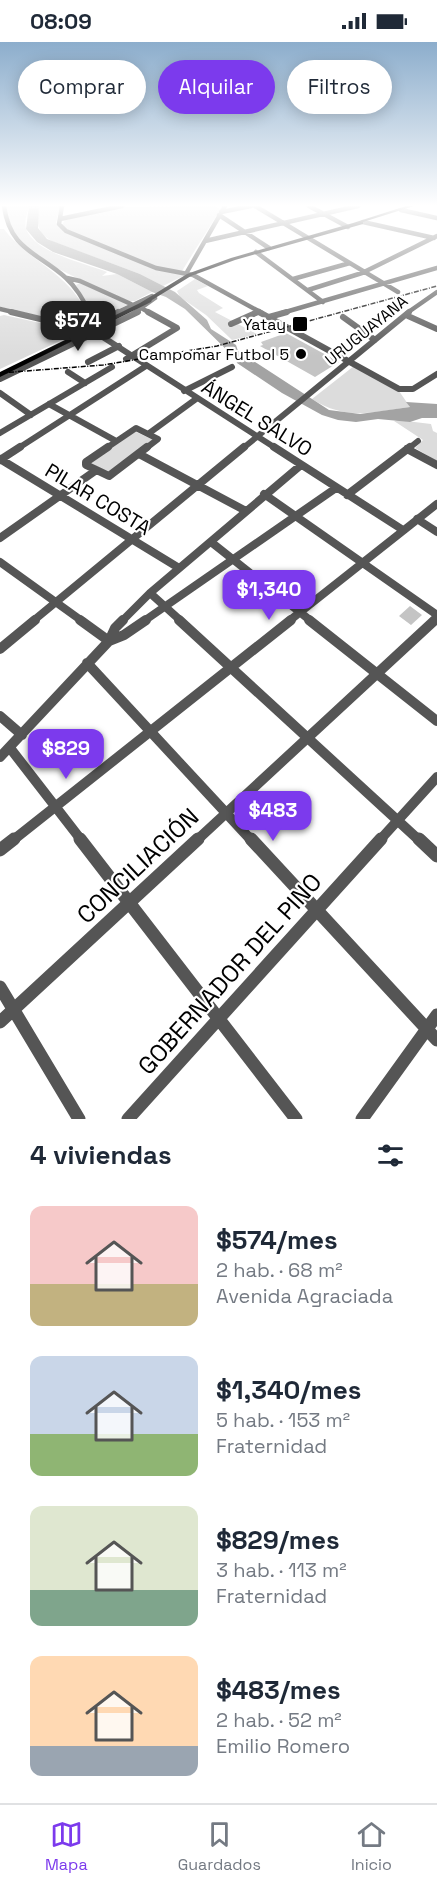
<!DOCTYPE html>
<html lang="es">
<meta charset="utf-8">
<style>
:root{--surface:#fff;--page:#f2f2f3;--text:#1f2937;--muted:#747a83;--line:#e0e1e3;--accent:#7c3aed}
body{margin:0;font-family:"Space Grotesk",sans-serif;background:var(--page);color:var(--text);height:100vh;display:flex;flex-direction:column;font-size:22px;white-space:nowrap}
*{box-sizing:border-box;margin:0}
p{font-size:20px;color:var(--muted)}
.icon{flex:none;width:33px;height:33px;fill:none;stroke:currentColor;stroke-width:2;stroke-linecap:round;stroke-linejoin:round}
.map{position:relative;height:1077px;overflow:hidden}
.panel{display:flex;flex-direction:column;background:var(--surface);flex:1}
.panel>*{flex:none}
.guide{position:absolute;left:18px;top:18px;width:402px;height:54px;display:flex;gap:12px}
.price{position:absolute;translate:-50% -51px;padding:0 14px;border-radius:12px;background:var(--accent);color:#fff;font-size:20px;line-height:39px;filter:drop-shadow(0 2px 3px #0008)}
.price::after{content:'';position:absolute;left:50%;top:36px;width:18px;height:14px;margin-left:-9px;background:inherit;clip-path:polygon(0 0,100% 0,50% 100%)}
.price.selected{background:#222;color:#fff}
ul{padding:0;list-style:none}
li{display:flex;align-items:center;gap:18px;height:150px;padding:0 30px}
li span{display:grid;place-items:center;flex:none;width:168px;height:120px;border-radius:12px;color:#555}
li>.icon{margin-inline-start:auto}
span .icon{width:72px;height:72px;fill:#fffc;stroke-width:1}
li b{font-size:26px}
h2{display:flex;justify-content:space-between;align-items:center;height:72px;padding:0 30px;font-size:26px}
.pill{padding:0 21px;border-radius:27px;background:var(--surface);box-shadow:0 3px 15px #0003;font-size:21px;line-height:54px}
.pill.selected{background:var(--accent);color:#fff}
.status{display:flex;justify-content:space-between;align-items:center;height:42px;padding:0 30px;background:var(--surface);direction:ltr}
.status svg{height:16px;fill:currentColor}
.menu{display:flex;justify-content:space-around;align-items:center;height:84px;border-top:2px solid var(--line);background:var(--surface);font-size:16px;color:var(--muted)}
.menu a{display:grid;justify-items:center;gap:3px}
.menu .selected{color:var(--accent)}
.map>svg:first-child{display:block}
</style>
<div class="status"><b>08:09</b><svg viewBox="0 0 49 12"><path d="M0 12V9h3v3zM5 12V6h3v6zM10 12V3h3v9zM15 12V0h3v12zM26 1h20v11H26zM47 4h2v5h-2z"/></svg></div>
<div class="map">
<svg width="437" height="1077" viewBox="0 0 437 1077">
<rect width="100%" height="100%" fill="#fff"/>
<!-- green -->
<path fill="#dcdcdc" d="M 6,164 L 29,164 C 27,171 24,179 26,187 C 35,211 85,221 107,230 L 102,234 L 117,232 L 152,250 L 135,259 L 129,259 C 98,245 25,218 9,187 C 6,181 7,170 6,164 Z
M 39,164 L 60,164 L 56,181 L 64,189 L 154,227 L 185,233 L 163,244 L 140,232 L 54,200 C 37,192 36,181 39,164 Z
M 216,164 L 220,168 L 182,229 L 158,226 L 68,188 L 62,183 L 65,178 L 118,165 Z
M 0,187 L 4,187 C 29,220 70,231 87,272 L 85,278 L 70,281 L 0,265 Z
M 195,237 L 208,244 L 197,248 L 199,251 L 223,266 L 215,270 L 257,292 L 232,298 L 206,273 L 180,255 L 177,249 Z
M 80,241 L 127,262 L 127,263 L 96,279 L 76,243 Z
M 4,273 L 63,286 L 54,294 L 62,298 L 0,327 L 0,274 Z
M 354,324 L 399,349 L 410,365 C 373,370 346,379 312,357 Z
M 398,378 L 431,382 L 433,389 L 437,391 L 437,419 L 415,406 L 423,398 L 394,379 Z
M 134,389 L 153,398 L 110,432 L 90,420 Z"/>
<!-- water -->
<path fill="#a3a3a3" d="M 29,164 L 39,164 L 38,186 L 47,197 L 140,232 L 175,250 L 207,278 L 211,287 L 236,303 L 238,309 L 329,368 L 360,372 L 410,365 L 406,360 L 437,362 L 437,376 L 422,376 L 410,380 L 378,377 L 356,380 L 338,378 L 322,373 L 282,351 L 237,321 L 236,317 L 185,267 L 166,255 L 152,250 L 117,232 L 53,210 L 37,200 L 26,187 Z"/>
<!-- building -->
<path fill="#c4c4c4" d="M 286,291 L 339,320 L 315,335 L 260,304 L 263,303 L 261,300 Z
M 410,564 L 422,573 L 411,583 L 399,574 Z"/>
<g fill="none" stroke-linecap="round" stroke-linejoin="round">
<!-- minor-far4 -->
<path stroke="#555" stroke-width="4.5" d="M 4,164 C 10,208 37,210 66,236 C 77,246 83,258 90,271
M 62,164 L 59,182 L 66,189 L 156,226 L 193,233 L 262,271
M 255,164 L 398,250
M 309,164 L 348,185
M 401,168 L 437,176
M 221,170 L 251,164
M 219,173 L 269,206
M 60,177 L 122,164
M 363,180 L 434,196
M 205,199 L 358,164
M 256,210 L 323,260
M 187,230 L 225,164
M 67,236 L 80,239 L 131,262
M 293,237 L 350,221
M 308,248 L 362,231 L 437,194
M 0,267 L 17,271
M 143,267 L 150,271
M 116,271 L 152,254
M 134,271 L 155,256
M 254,271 L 259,269
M 282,271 L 437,226
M 407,271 L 437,250"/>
<!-- minor-far3 -->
<path stroke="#555" stroke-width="6" d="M 11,270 L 95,290 L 277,407
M 89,270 L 94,280
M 259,270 L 399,347 L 413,347 L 437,332
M 408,274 L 437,287
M 269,275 L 287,270
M 343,275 L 375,298
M 231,282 L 258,270
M 87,289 L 118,270
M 126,317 L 177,286 L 148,270
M 88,320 L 119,304
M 68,330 L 85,341
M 0,337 L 138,270
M 184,349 L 232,325
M 0,351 L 31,373
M 49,362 L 116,399
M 0,391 L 112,325
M 148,392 L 196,357
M 17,407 L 146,324
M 105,407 L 136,386 L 158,397 L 145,407
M 242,407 L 409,270
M 408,407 L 418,399"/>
<!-- minor-far2 -->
<path stroke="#555" stroke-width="8" d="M 108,405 L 86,420 L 86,423 L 109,434 L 147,405
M 274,405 L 403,488
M 407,407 L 437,423
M 139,412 L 246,469
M 0,417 L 179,526
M 0,418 L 20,405
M 264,452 L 437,573
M 347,453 L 410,405
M 417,477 L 437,490
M 0,496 L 95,429
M 211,500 L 311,579
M 0,520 L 82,579
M 150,551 L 181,579
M 33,579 L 244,405
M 122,579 L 150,551 L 301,423
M 144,579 L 336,446
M 289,579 L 437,462
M 433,579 L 437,576"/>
<!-- minor-far1 -->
<path stroke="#555" stroke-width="10" d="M 80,578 L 109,599
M 179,578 L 420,799
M 309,578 L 437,679
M 109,599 L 124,593 L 146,578
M 0,607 L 35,578
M 87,621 L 252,799
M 0,674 L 22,693
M 10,706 L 82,799
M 0,715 L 109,599 L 115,586 L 123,578
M 12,799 L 291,578
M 196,799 L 435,578
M 379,799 L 437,735"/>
<!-- minor -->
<path stroke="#555" stroke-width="13" d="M 80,797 L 296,1077
M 251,797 L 437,998
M 419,797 L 437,814
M 0,808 L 14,797
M 0,945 L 79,1077
M 0,980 L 198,797
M 128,1077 L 381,797
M 362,1077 L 437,973"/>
<!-- major -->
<path fill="#000" fill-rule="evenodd" d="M 406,164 L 414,164 L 363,180 L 363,182 L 235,218 L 191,234 L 152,258 L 151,260 L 0,335 L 0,330 L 140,261 L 187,232 L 231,216 L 353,181 Z"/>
<!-- rail -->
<path stroke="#000" stroke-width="1.5" stroke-dasharray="5 1.5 1 1.5" stroke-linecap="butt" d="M 0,331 L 103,323 L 217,304 L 437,244"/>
</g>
<!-- sky -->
<linearGradient id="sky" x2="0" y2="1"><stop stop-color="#8cadcc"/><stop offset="0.52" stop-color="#fff"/><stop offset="1" stop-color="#fff" stop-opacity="0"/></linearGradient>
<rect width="437" height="314" fill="url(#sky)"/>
<!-- markers -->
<g fill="#000" stroke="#fff" stroke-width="2">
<rect x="292" y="274" width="16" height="16" rx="3"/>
<circle cx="301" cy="312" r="6"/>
</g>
<g text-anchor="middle" stroke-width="4.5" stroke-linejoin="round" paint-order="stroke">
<!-- far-poi labels -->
<g font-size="16" fill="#000" stroke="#fff" text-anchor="end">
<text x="286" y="288">Yatay</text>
<text x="289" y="318">Campomar Futbol 5</text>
</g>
<!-- far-street labels -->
<g font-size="16" fill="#000" stroke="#fff">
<text transform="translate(366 288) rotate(-39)" y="6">URUGUAYANA</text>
</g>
<!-- street labels -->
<g font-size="20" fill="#000" stroke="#fff">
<text transform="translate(257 376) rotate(32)" y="7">ÁNGEL SALVO</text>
<text transform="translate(98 457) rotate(31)" y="7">PILAR COSTA</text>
</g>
<!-- near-street labels -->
<g font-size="24" fill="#000" stroke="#fff">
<text transform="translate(138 824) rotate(-43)" y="8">CONCILIACIÓN</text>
<text transform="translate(230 932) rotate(-48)" y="8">GOBERNADOR DEL PINO</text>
</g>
</g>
</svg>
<b class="price selected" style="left:78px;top:310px">$574</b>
<b class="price" style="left:269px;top:579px">$1,340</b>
<b class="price" style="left:66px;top:738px">$829</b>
<b class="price" style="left:273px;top:800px">$483</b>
<div class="guide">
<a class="pill">Comprar</a>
<a class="pill selected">Alquilar</a>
<a class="pill">Filtros</a>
</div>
</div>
<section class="panel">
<h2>4 viviendas<svg class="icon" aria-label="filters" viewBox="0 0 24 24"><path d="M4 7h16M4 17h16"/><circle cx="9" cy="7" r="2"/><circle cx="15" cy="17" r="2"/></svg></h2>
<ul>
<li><span style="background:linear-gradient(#f6c9c9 65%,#c2b280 0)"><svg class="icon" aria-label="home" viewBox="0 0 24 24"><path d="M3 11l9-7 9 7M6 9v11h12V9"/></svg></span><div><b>$574/mes</b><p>2 hab. · 68 m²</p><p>Avenida Agraciada</p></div></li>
<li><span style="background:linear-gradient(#c9d6e8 65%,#8fb573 0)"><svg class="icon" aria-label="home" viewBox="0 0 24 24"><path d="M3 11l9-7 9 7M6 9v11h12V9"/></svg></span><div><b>$1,340/mes</b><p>5 hab. · 153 m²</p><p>Fraternidad</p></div></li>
<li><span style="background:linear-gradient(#dfe7d0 70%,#7fa58c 0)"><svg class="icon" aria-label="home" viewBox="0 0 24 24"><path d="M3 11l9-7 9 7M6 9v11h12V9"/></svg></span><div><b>$829/mes</b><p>3 hab. · 113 m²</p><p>Fraternidad</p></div></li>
<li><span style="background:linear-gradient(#ffd9b3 75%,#9aa5b1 0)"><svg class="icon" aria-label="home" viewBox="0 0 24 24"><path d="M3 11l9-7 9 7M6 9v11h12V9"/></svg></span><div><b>$483/mes</b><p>2 hab. · 52 m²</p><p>Emilio Romero</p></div></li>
</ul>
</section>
<nav class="menu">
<a class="selected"><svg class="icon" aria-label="map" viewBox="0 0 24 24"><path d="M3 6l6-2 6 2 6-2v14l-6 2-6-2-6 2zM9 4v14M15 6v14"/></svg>Mapa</a>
<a><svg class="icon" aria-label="saved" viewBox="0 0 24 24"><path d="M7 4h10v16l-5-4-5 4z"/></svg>Guardados</a>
<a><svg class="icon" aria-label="home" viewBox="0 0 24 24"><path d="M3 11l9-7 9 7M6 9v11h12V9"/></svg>Inicio</a>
</nav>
